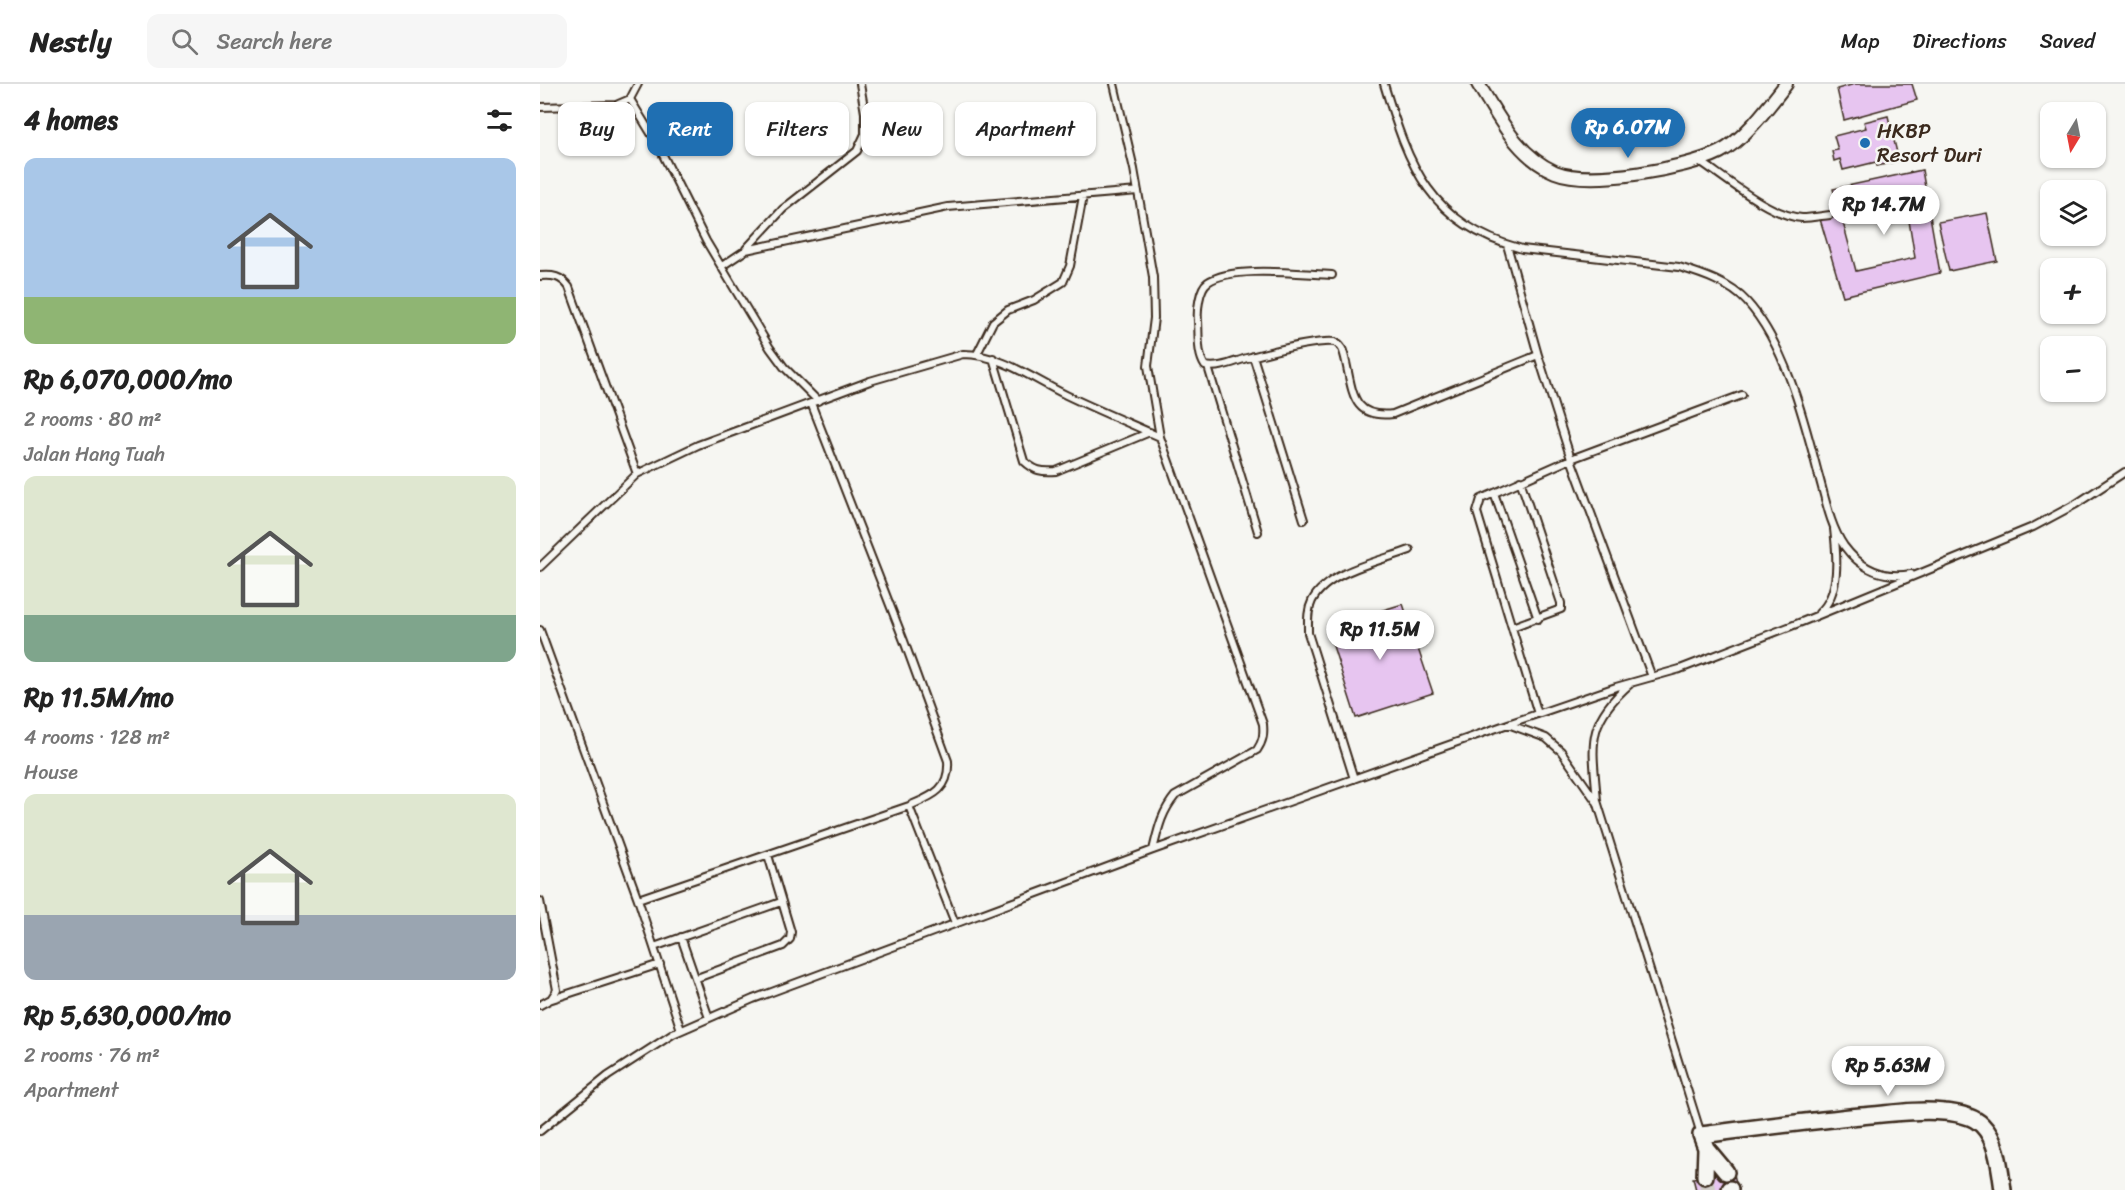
<!DOCTYPE html>
<meta charset="utf-8">
<style>
:root{--surface:#fff;--page:#f6f6f6;--text:#222;--muted:#767676;--line:#e0e0e0;--accent:#1f6fb2}
body{margin:0;font-family:Sriracha,sans-serif;background:var(--page);color:var(--text);height:100vh;display:flex;flex-direction:column;font-size:22px;white-space:nowrap}
*{box-sizing:border-box;margin:0}
p{font-size:20px;color:var(--muted)}
.icon{flex:none;width:33px;height:33px;fill:none;stroke:currentColor;stroke-width:2;stroke-linecap:round;stroke-linejoin:round}
.map{position:relative;flex:1;overflow:hidden}
.panel{display:flex;flex-direction:column;background:var(--surface);width:540px}
.panel>*{flex:none}
.top-card{position:absolute;left:18px;top:18px;width:570px;height:54px;display:flex;gap:12px}
.needle{width:39px;rotate:190deg}
.controls{position:absolute;left:1500px;top:18px;display:grid;gap:12px}
.controls a{display:grid;place-items:center;width:66px;height:66px;border-radius:12px;background:var(--surface);box-shadow:0 2px 4px #0004;font-size:30px}
.price{position:absolute;translate:-50% -51px;padding:0 14px;border-radius:21px;background:#fff;color:#222;font-size:20px;line-height:39px;filter:drop-shadow(0 2px 3px #0008)}
.price::after{content:'';position:absolute;left:50%;top:36px;width:18px;height:14px;margin-left:-9px;background:inherit;clip-path:polygon(0 0,100% 0,50% 100%)}
.price.current{background:var(--accent);color:#fff}
ul{padding:0;list-style:none}
li{display:grid;align-content:center;gap:12px;height:318px;padding:0 24px}
li span{display:grid;place-items:center;height:186px;border-radius:12px;color:#555}
li>.icon{margin-inline-start:auto}
span .icon{width:108px;height:108px;fill:#fffc;stroke-width:1}
li b{font-size:26px}
h2{display:flex;justify-content:space-between;align-items:center;height:72px;padding:0 24px;font-size:26px}
.tag{padding:0 21px;border-radius:12px;background:var(--surface);box-shadow:0 2px 4px #0004;font-size:21px;line-height:54px}
.tag.current{background:var(--accent);color:#fff}
header{display:flex;align-items:center;gap:36px;box-sizing:border-box;height:84px;padding:0 30px;background:var(--surface);border-bottom:2px solid var(--line)}
header strong{font-size:28px}
nav{display:flex;gap:33px;margin-inline-start:auto;font-size:21px}
.search{width:420px;height:54px;background:var(--page);display:flex;align-items:center;gap:15px;box-sizing:border-box;padding:0 21px;border-radius:12px;color:var(--muted);font-size:22px}
main{display:flex;flex:1;min-height:0}
.map>svg:first-child{display:block}
</style>
<header>
<strong>Nestly</strong>
<div class="search"><svg class="icon" aria-label="search" viewBox="0 0 24 24"><circle cx="10" cy="10" r="6"/><path d="M15 15l6 6"/></svg>Search here</div>
<nav><a>Map</a><a>Directions</a><a>Saved</a></nav>
</header>
<main>
<section class="panel">
<h2>4 homes<svg class="icon" aria-label="filters" viewBox="0 0 24 24"><path d="M4 7h16M4 17h16"/><circle cx="9" cy="7" r="2"/><circle cx="15" cy="17" r="2"/></svg></h2>
<ul>
<li><span style="background:linear-gradient(#a9c7e8 75%,#8fb573 0)"><svg class="icon" aria-label="home" viewBox="0 0 24 24"><path d="M3 11l9-7 9 7M6 9v11h12V9"/></svg></span><div><b>Rp 6,070,000/mo</b><p>2 rooms · 80 m²</p><p>Jalan Hang Tuah</p></div></li>
<li><span style="background:linear-gradient(#dfe7d0 75%,#7fa58c 0)"><svg class="icon" aria-label="home" viewBox="0 0 24 24"><path d="M3 11l9-7 9 7M6 9v11h12V9"/></svg></span><div><b>Rp 11.5M/mo</b><p>4 rooms · 128 m²</p><p>House</p></div></li>
<li><span style="background:linear-gradient(#dfe7d0 65%,#9aa5b1 0)"><svg class="icon" aria-label="home" viewBox="0 0 24 24"><path d="M3 11l9-7 9 7M6 9v11h12V9"/></svg></span><div><b>Rp 5,630,000/mo</b><p>2 rooms · 76 m²</p><p>Apartment</p></div></li>
</ul>
</section>
<div class="map">
<svg width="1585" height="1106" viewBox="0 0 1585 1106">
<rect width="100%" height="100%" fill="#f6f6f2"/>
<filter id="ink" filterUnits="userSpaceOnUse"><feTurbulence type="fractalNoise" baseFrequency=".0167" numOctaves="2"/><feDisplacementMap in="SourceGraphic" scale="12" xChannelSelector="R" yChannelSelector="G"/><feConvolveMatrix kernelMatrix="1 2 1 2 8 2 1 2 1" color-interpolation-filters="sRGB"/></filter>
<g filter="url(#ink)">
<!-- building -->
<path fill="#e7c5f0" stroke="#3b2a1e" stroke-width="1.5" d="M 1315,0 L 1372,0 L 1377,16 L 1304,36 L 1297,5 Z
M 1348,32 L 1359,77 L 1337,82 L 1336,78 L 1303,86 L 1300,75 L 1294,77 L 1292,67 L 1298,66 L 1294,52 L 1326,44 L 1324,38 Z
M 1382,86 L 1400,189 L 1303,212 L 1280,135 L 1301,131 L 1316,187 L 1375,174 L 1364,106 L 1298,122 L 1293,105 Z
M 1447,129 L 1457,177 L 1409,187 L 1398,138 Z
M 863,520 L 893,609 L 816,634 L 787,543 Z
M 1193,1086 L 1197,1103 L 1182,1106 L 1156,1106 L 1153,1094 Z"/>
<g fill="none" stroke-linecap="round" stroke-linejoin="round">
<!-- tertiary-tunnel -->
<path stroke="#d1cdc8" stroke-width="15" stroke-dasharray="15 8" stroke-linecap="butt" d="M 1165,1092 L 1168,1106"/>
<defs>
<path id="service" d="M 574,0 L 594,85 L 613,193 L 614,234 L 608,282 L 620,353 L 723,640 C 724,651 723,657 717,666 L 635,712 C 621,729 618,746 613,766
M 844,0 C 869,83 890,140 982,165 L 1139,183 C 1162,190 1190,199 1207,218 C 1245,260 1264,335 1278,389 C 1285,413 1290,442 1304,462 C 1321,485 1344,495 1371,490
M 90,15 L 118,61 L 166,157 L 230,264 L 244,283 L 278,317
M 0,23 L 76,21 L 90,15 L 98,0
M 1160,77 C 1185,94 1232,133 1262,134 C 1271,134 1281,132 1290,131
M 967,161 L 998,271 L 1031,375 L 1112,593
M 206,165 L 243,125 L 317,67 L 325,50 L 325,29 L 320,0
M 182,182 L 206,166 L 408,123 L 598,107
M 792,191 C 762,190 692,181 668,198 C 659,204 657,227 658,237 C 659,252 657,270 665,282 C 679,285 693,278 707,274 C 729,268 773,256 795,258 C 802,262 803,266 805,274 C 813,307 811,335 853,330 L 998,271
M 0,192 C 13,191 21,192 29,203 L 97,390
M 437,270 L 453,238 L 468,226 L 494,216 L 523,198 L 530,182 L 543,112
M 713,272 L 764,436
M 453,274 L 484,377 C 495,387 501,388 516,387 L 610,348
M 668,283 L 718,448
M 954,409 L 998,535
M 0,483 L 97,390 L 158,361 L 330,297 L 423,270 C 460,270 493,295 526,311 C 557,326 589,339 620,353
M 1279,529 C 1301,510 1297,471 1294,445
M 972,543 L 1021,525 L 1021,519 L 980,396
M 0,546 L 98,815 L 141,946
M 1090,600 C 1044,640 1053,662 1057,717 L 1161,1050
M 998,630 L 937,428 L 941,415 L 1031,375 L 1202,311
M 968,640 L 1006,654 L 1021,667 L 1056,717
M 814,695 L 768,549 C 768,538 767,527 772,517 C 787,487 841,477 870,466
M 369,722 L 415,839
M 98,815 L 369,722 C 392,712 410,706 408,677 L 364,557 L 271,319
M 0,817 L 17,906 L 11,915 L 0,921
M 141,853 L 169,934
M 114,863 L 241,818
M 157,894 L 243,862 L 250,855 L 251,848 L 228,771
M 12,915 L 120,880
M 0,1047 L 68,992 L 133,950 L 213,915 L 613,766 L 968,640 L 1076,603 L 1140,585 L 1264,537 L 1493,443 L 1536,420 L 1585,388"/>
<path id="minor" d="M 938,0 C 959,33 977,72 1015,88 C 1050,102 1146,85 1180,68 C 1204,56 1229,22 1246,0"/>
<path id="tertiary" d="M 1166,1064 L 1186,1088
M 1165,1092 L 1166,1064 L 1161,1051 C 1215,1044 1268,1037 1321,1032 C 1349,1030 1376,1025 1404,1028 C 1417,1029 1433,1032 1442,1041 C 1458,1057 1460,1085 1463,1106
M 1190,1105 L 1190,1106"/>
</defs>
<!-- service casing -->
<use href="#service" stroke="#3b2a1e" stroke-width="10"/>
<!-- minor casing -->
<use href="#minor" stroke="#3b2a1e" stroke-width="16"/>
<!-- tertiary casing -->
<use href="#tertiary" stroke="#3b2a1e" stroke-width="20"/>
<!-- service -->
<use href="#service" stroke="#f6f6f2" stroke-width="6"/>
<!-- minor -->
<use href="#minor" stroke="#f6f6f2" stroke-width="12"/>
<!-- tertiary -->
<use href="#tertiary" stroke="#f6f6f2" stroke-width="15"/>
</g>
</g>
<!-- markers -->
<circle fill="#1f6fb2" stroke="#f6f6f2" stroke-width="2" cx="1325" cy="59" r="6"/>
<g text-anchor="middle" stroke-width="5" stroke-linejoin="round" paint-order="stroke">
<!-- poi labels -->
<g font-size="21" fill="#3b2a1e" stroke="#f6f6f2" text-anchor="start">
<text x="1337" y="54">HKBP<tspan x="1337" dy="24">Resort Duri</tspan></text>
</g>
</g>
</svg>
<div class="controls">
<a><svg class="needle" viewBox="-14 -14 28 28"><path d="M0-13l5 13h-10z" fill="#e53935"/><path d="M0 13l5-13h-10z" fill="#767676"/></svg></a>
<a><svg class="icon" aria-label="layers" viewBox="0 0 24 24"><path d="M12 4l9 5-9 5-9-5zM3 14l9 5 9-5"/></svg></a>
<a>+</a>
<a>−</a>
</div>
<b class="price current" style="left:1088px;top:75px">Rp 6.07M</b>
<b class="price" style="left:1344px;top:152px">Rp 14.7M</b>
<b class="price" style="left:840px;top:577px">Rp 11.5M</b>
<b class="price" style="left:1348px;top:1013px">Rp 5.63M</b>
<div class="top-card">
<a class="tag">Buy</a>
<a class="tag current">Rent</a>
<a class="tag">Filters</a>
<a class="tag">New</a>
<a class="tag">Apartment</a>
</div>
</div>
</main>
